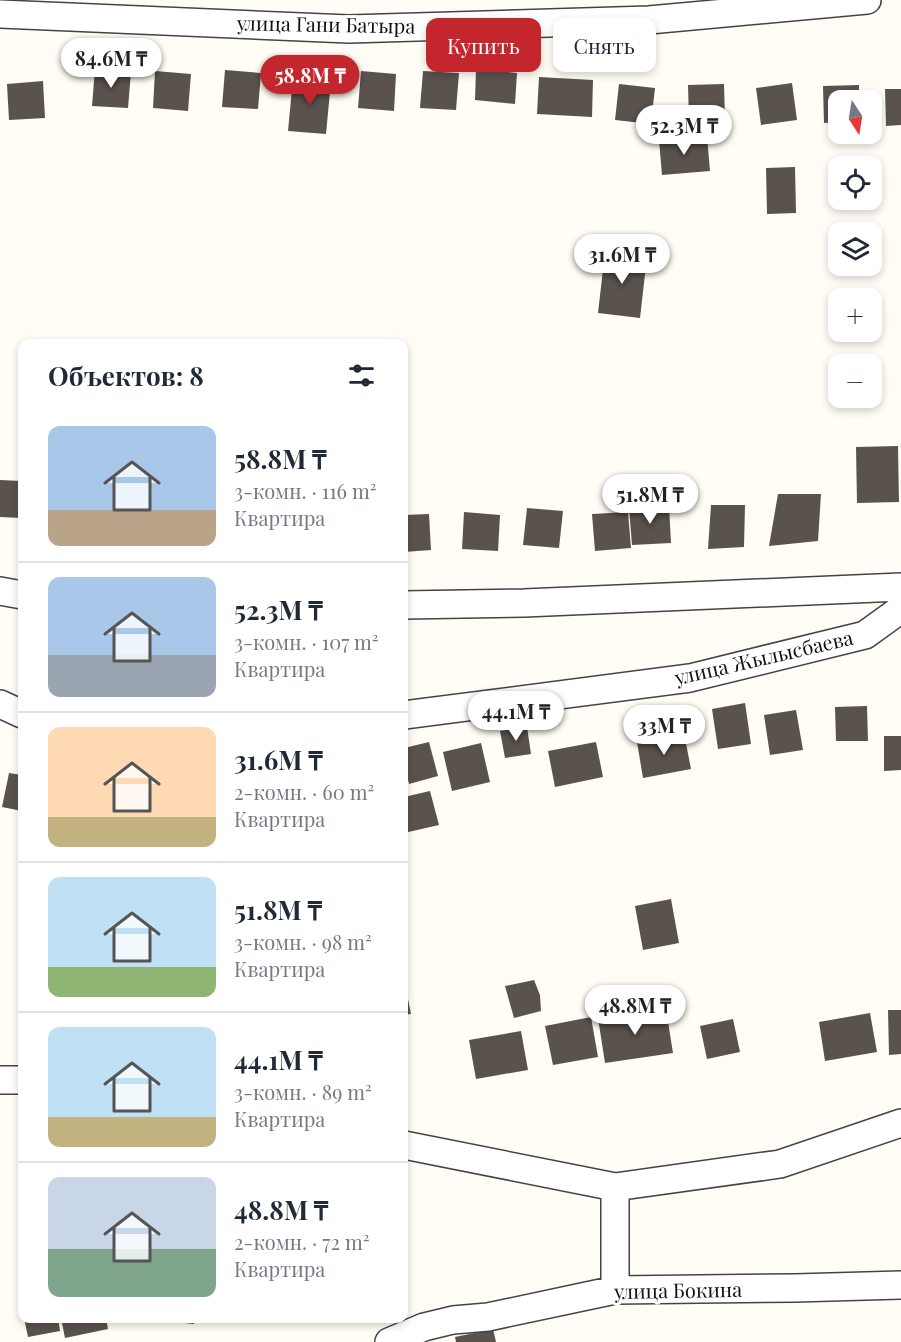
<!DOCTYPE html>
<html lang="ru">
<meta charset="utf-8">
<style>
:root{--surface:#fff;--page:#f2f2f3;--text:#1f2937;--muted:#747a83;--line:#e0e1e3;--accent:#c4262e}
body{margin:0;font-family:"Playfair Display",serif;background:var(--page);color:var(--text);height:100vh;display:flex;flex-direction:column;font-size:22px;white-space:nowrap}
*{box-sizing:border-box;margin:0}
p{font-size:20px;color:var(--muted)}
.icon{flex:none;width:33px;height:33px;fill:none;stroke:currentColor;stroke-width:2;stroke-linecap:round;stroke-linejoin:round}
.map{position:relative;flex:1;overflow:hidden}
.details{position:absolute;left:18px;top:339px;width:390px;height:984px;display:flex;flex-direction:column;background:var(--surface);border-radius:12px;box-shadow:0 3px 9px #0003}
.details>*{flex:none}
.hud{position:absolute;left:426px;top:18px;width:384px;height:54px;display:flex;gap:12px}
.needle{width:39px;rotate:168deg}
.buttons{position:absolute;left:828px;top:90px;display:grid;gap:12px}
.buttons a{display:grid;place-items:center;width:54px;height:54px;border-radius:12px;background:var(--surface);box-shadow:0 3px 9px #0003;font-size:30px}
.price{position:absolute;translate:-50% -51px;padding:0 14px;border-radius:21px;background:#fff;color:#222;font-size:20px;line-height:39px;filter:drop-shadow(0 2px 3px #0008)}
.price::after{content:'';position:absolute;left:50%;top:36px;width:18px;height:14px;margin-left:-9px;background:inherit;clip-path:polygon(0 0,100% 0,50% 100%)}
.price.current{background:var(--accent);color:#fff}
ul{padding:0;list-style:none}
li{display:flex;align-items:center;gap:18px;height:150px;padding:0 30px}
li+li{border-top:2px solid var(--line)}
li span{display:grid;place-items:center;flex:none;width:168px;height:120px;border-radius:12px;color:#555}
li>.icon{margin-inline-start:auto}
span .icon{width:72px;height:72px;fill:#fffc;stroke-width:1}
li b{font-size:26px}
h2{display:flex;justify-content:space-between;align-items:center;height:72px;padding:0 30px;font-size:26px}
.pill{padding:0 21px;border-radius:12px;background:var(--surface);box-shadow:0 3px 9px #0003;font-size:21px;line-height:54px}
.pill.current{background:var(--accent);color:#fff}
.map>svg:first-child{display:block}
</style>
<div class="map">
<svg width="901" height="1342" viewBox="0 0 901 1342">
<rect width="100%" height="100%" fill="#fffdf5"/>
<!-- building -->
<path fill="#5a524d" d="M 95,69 L 131,72 L 128,108 L 92,106 Z
M 476,69 L 517,73 L 515,104 L 475,100 Z
M 225,70 L 261,73 L 258,109 L 222,107 Z
M 155,71 L 191,74 L 188,111 L 153,108 Z
M 361,71 L 396,74 L 394,111 L 358,108 Z
M 423,71 L 459,73 L 456,110 L 420,108 Z
M 539,77 L 593,80 L 592,117 L 537,114 Z
M 293,78 L 331,81 L 326,134 L 288,131 Z
M 43,81 L 45,118 L 9,120 L 7,84 Z
M 792,83 L 797,120 L 761,125 L 756,88 Z
M 619,84 L 655,88 L 651,124 L 615,120 Z
M 724,84 L 725,120 L 689,121 L 688,85 Z
M 859,85 L 859,100 L 838,100 L 838,122 L 824,123 L 823,86 Z
M 885,89 L 901,89 L 901,125 L 886,126 Z
M 707,136 L 710,171 L 662,175 L 659,140 Z
M 795,167 L 796,213 L 767,214 L 766,168 Z
M 605,252 L 647,257 L 640,318 L 598,313 Z
M 898,446 L 899,502 L 857,503 L 856,447 Z
M 0,480 L 22,481 L 22,518 L 0,517 Z
M 778,494 L 821,494 L 818,541 L 769,546 Z
M 711,505 L 745,505 L 744,547 L 708,549 Z
M 669,506 L 671,543 L 632,545 L 629,508 Z
M 527,508 L 563,511 L 559,548 L 523,545 Z
M 464,512 L 500,515 L 498,551 L 462,549 Z
M 628,512 L 631,548 L 595,551 L 592,514 Z
M 429,514 L 431,550 L 404,552 L 404,515 Z
M 745,703 L 751,744 L 718,749 L 712,709 Z
M 867,706 L 868,741 L 836,741 L 835,707 Z
M 796,710 L 803,750 L 770,755 L 764,715 Z
M 527,727 L 531,754 L 505,758 L 500,731 Z
M 684,733 L 691,769 L 643,778 L 637,742 Z
M 884,736 L 901,736 L 901,770 L 884,771 Z
M 429,742 L 438,776 L 409,784 L 404,763 L 404,748 Z
M 596,742 L 603,777 L 555,787 L 548,751 Z
M 481,743 L 490,782 L 452,791 L 443,752 Z
M 9,773 L 22,775 L 22,811 L 2,807 Z
M 430,791 L 439,825 L 404,833 L 404,797 Z
M 671,899 L 679,943 L 643,950 L 635,906 Z
M 404,979 L 411,1014 L 404,1015 Z
M 534,980 L 540,995 L 541,1011 L 514,1018 L 505,986 Z
M 666,1009 L 673,1053 L 605,1063 L 598,1018 Z
M 888,1010 L 901,1010 L 901,1054 L 889,1055 Z
M 870,1013 L 877,1052 L 825,1061 L 819,1022 Z
M 591,1017 L 598,1057 L 553,1065 L 545,1026 Z
M 733,1019 L 740,1052 L 707,1059 L 700,1026 Z
M 521,1031 L 528,1070 L 476,1079 L 469,1040 Z
M 24,1318 L 58,1318 L 60,1331 L 28,1337 Z
M 61,1318 L 106,1318 L 108,1329 L 65,1338 Z
M 165,1318 L 195,1318 L 194,1324 L 165,1321 Z
M 493,1329 L 496,1342 L 456,1342 L 455,1337 Z"/>
<g fill="none" stroke-linecap="round" stroke-linejoin="round">
<defs>
<path id="minor" d="M 0,14 L 349,29 L 649,20 L 867,0
M 0,591 L 22,595
M 404,605 L 524,603 L 901,587
M 0,704 L 22,714
M 404,715 L 690,678 L 865,635 L 901,609
M 0,1080 L 22,1080
M 404,1145 L 615,1187 L 780,1164 L 901,1123
M 615,1187 L 615,1290
M 389,1342 L 424,1327 L 453,1320 L 488,1317 L 615,1290 L 795,1288 L 901,1285"/>
</defs>
<!-- minor casing -->
<use href="#minor" stroke="#444" stroke-width="30"/>
<!-- minor -->
<use href="#minor" stroke="#fff" stroke-width="27"/>
</g>
<g text-anchor="middle" stroke-width="6" stroke-linejoin="round" paint-order="stroke">
<!-- street labels -->
<g font-size="20" fill="#111" stroke="#fff">
<text transform="translate(326 25) rotate(1)" y="7">улица Гани Батыра</text>
<text transform="translate(764 658) rotate(-13)" y="7">улица Жылысбаева</text>
<text transform="translate(678 1291) rotate(-1)" y="7">улица Бокина</text>
</g>
</g>
</svg>
<div class="buttons">
<a><svg class="needle" viewBox="-14 -14 28 28"><path d="M0-13l5 13h-10z" fill="#e53935"/><path d="M0 13l5-13h-10z" fill="#747a83"/></svg></a>
<a><svg class="icon" aria-label="locate" viewBox="0 0 24 24"><circle cx="12" cy="12" r="6"/><path d="M12 2v4M12 18v4M2 12h4M18 12h4"/></svg></a>
<a><svg class="icon" aria-label="layers" viewBox="0 0 24 24"><path d="M12 4l9 5-9 5-9-5zM3 14l9 5 9-5"/></svg></a>
<a>+</a>
<a>−</a>
</div>
<b class="price" style="left:111px;top:89px">84.6M ₸</b>
<b class="price current" style="left:310px;top:106px">58.8M ₸</b>
<b class="price" style="left:684px;top:156px">52.3M ₸</b>
<b class="price" style="left:622px;top:285px">31.6M ₸</b>
<b class="price" style="left:650px;top:525px">51.8M ₸</b>
<b class="price" style="left:516px;top:742px">44.1M ₸</b>
<b class="price" style="left:664px;top:756px">33M ₸</b>
<b class="price" style="left:635px;top:1036px">48.8M ₸</b>
<div class="hud">
<a class="pill current">Купить</a>
<a class="pill">Снять</a>
</div>
<section class="details">
<h2>Объектов: 8<svg class="icon" aria-label="filters" viewBox="0 0 24 24"><path d="M4 7h16M4 17h16"/><circle cx="9" cy="7" r="2"/><circle cx="15" cy="17" r="2"/></svg></h2>
<ul>
<li><span style="background:linear-gradient(#a9c7e8 70%,#b9a48a 0)"><svg class="icon" aria-label="home" viewBox="0 0 24 24"><path d="M3 11l9-7 9 7M6 9v11h12V9"/></svg></span><div><b>58.8M ₸</b><p>3-комн. · 116 m²</p><p>Квартира</p></div></li>
<li><span style="background:linear-gradient(#a9c7e8 65%,#9aa5b1 0)"><svg class="icon" aria-label="home" viewBox="0 0 24 24"><path d="M3 11l9-7 9 7M6 9v11h12V9"/></svg></span><div><b>52.3M ₸</b><p>3-комн. · 107 m²</p><p>Квартира</p></div></li>
<li><span style="background:linear-gradient(#ffd9b3 75%,#c2b280 0)"><svg class="icon" aria-label="home" viewBox="0 0 24 24"><path d="M3 11l9-7 9 7M6 9v11h12V9"/></svg></span><div><b>31.6M ₸</b><p>2-комн. · 60 m²</p><p>Квартира</p></div></li>
<li><span style="background:linear-gradient(#bfe0f5 75%,#8fb573 0)"><svg class="icon" aria-label="home" viewBox="0 0 24 24"><path d="M3 11l9-7 9 7M6 9v11h12V9"/></svg></span><div><b>51.8M ₸</b><p>3-комн. · 98 m²</p><p>Квартира</p></div></li>
<li><span style="background:linear-gradient(#bfe0f5 75%,#c2b280 0)"><svg class="icon" aria-label="home" viewBox="0 0 24 24"><path d="M3 11l9-7 9 7M6 9v11h12V9"/></svg></span><div><b>44.1M ₸</b><p>3-комн. · 89 m²</p><p>Квартира</p></div></li>
<li><span style="background:linear-gradient(#c9d6e8 60%,#7fa58c 0)"><svg class="icon" aria-label="home" viewBox="0 0 24 24"><path d="M3 11l9-7 9 7M6 9v11h12V9"/></svg></span><div><b>48.8M ₸</b><p>2-комн. · 72 m²</p><p>Квартира</p></div></li>
</ul>
</section>
</div>
